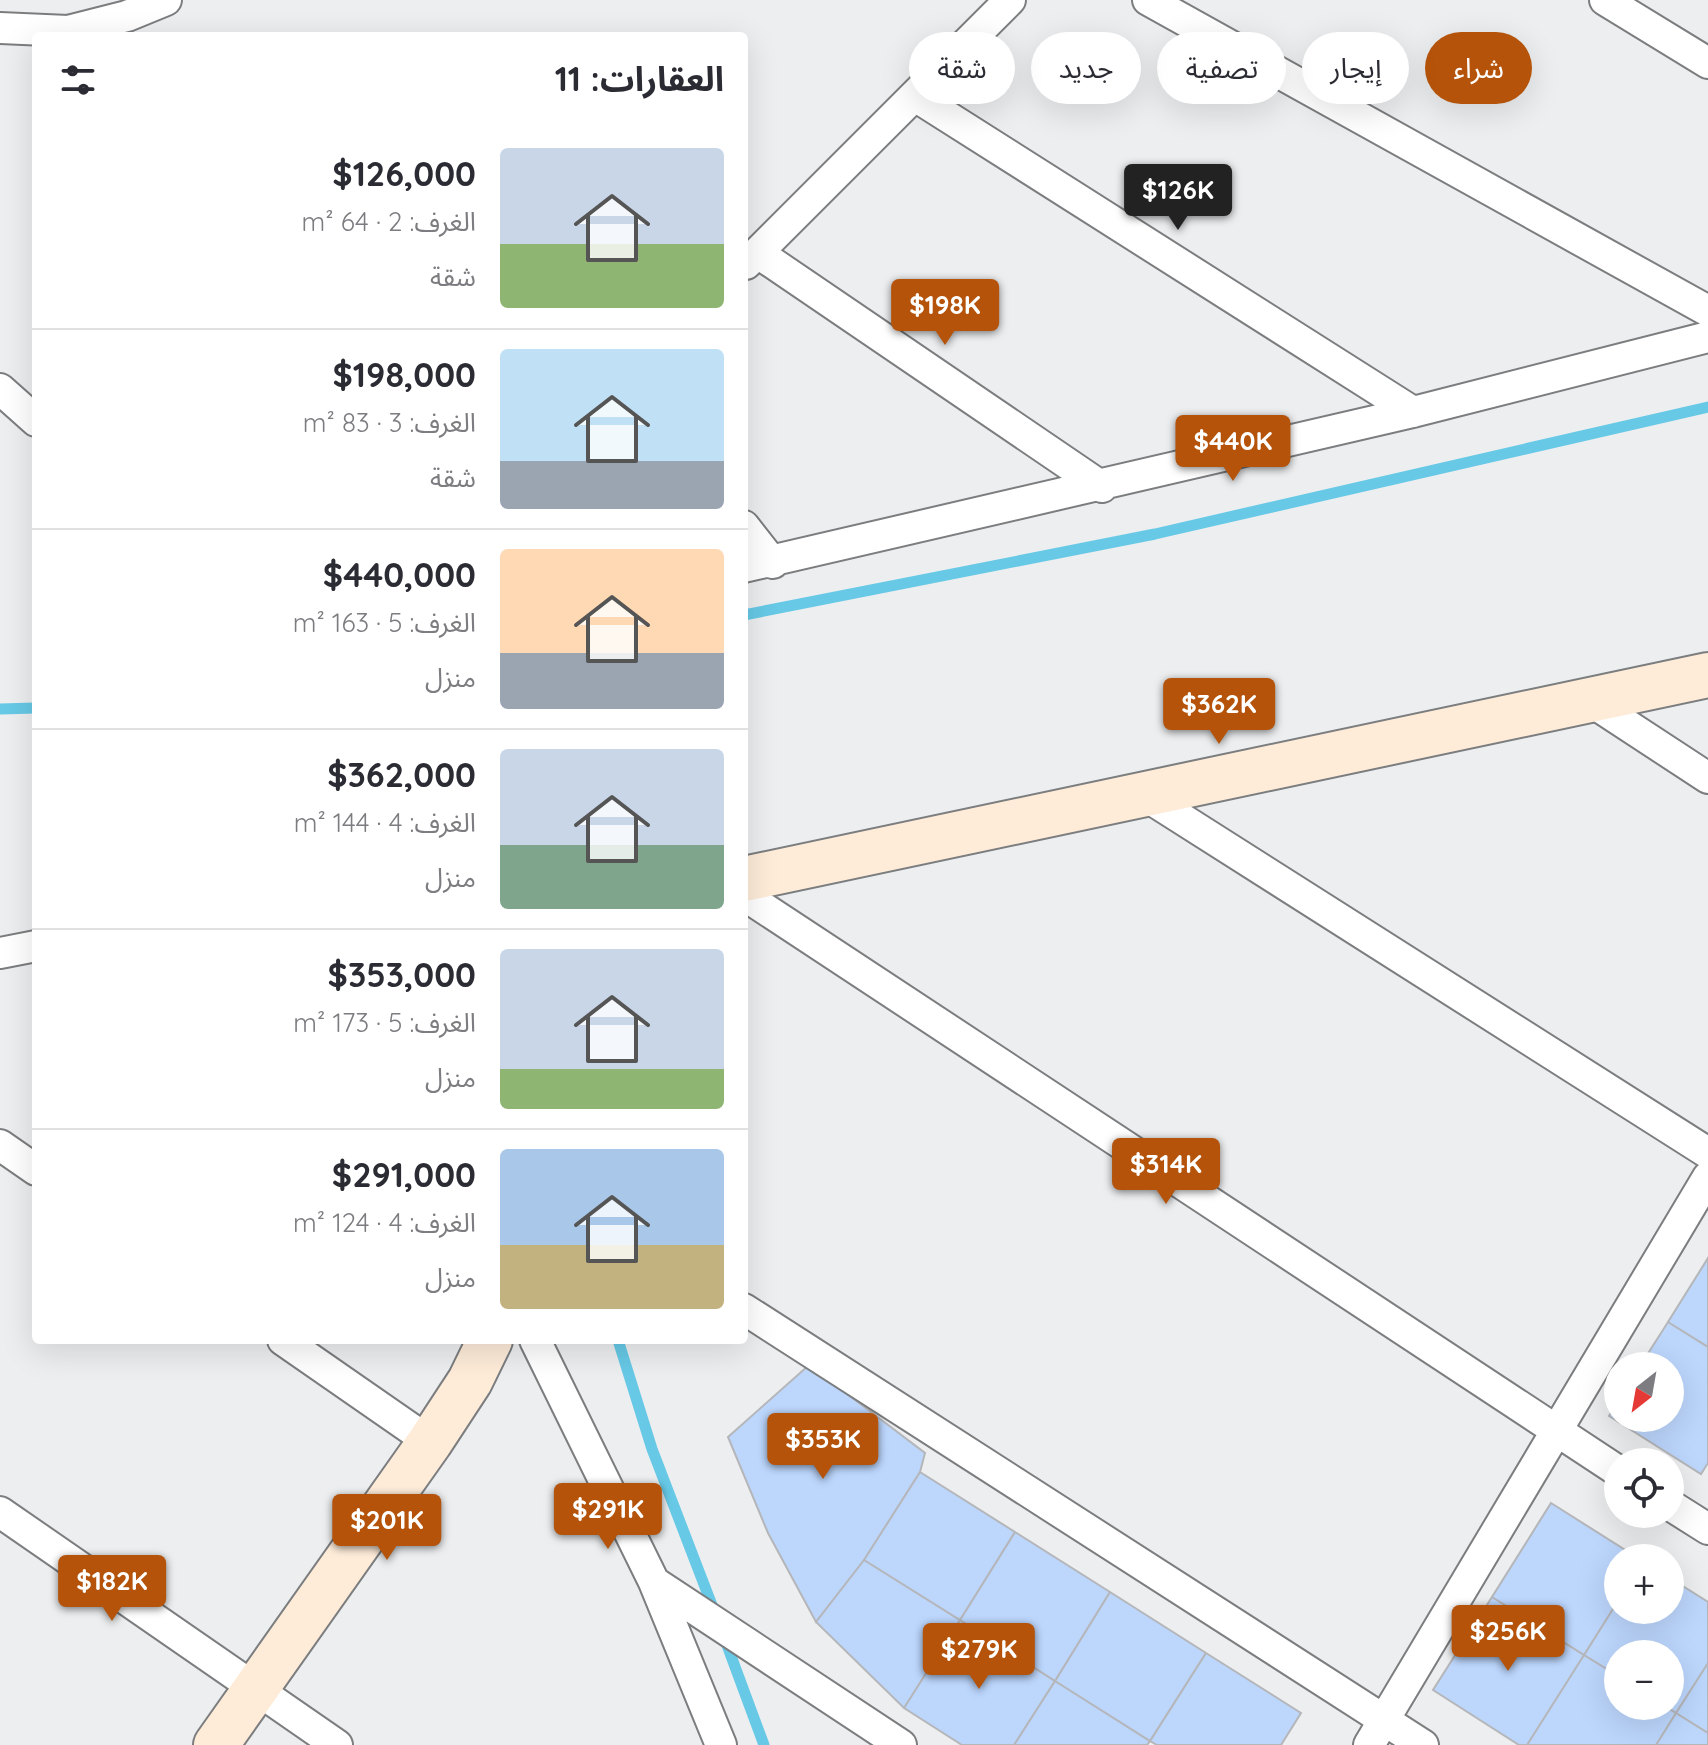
<!DOCTYPE html>
<html lang="ar">
<meta charset="utf-8">
<style>
:root{--surface:#fff;--page:#f7f7f7;--text:#2b2b33;--muted:#7c7c81;--line:#e1e1e2;--accent:#b45309}
body{margin:0;font-family:Quicksand,"Noto Sans Arabic",sans-serif;background:var(--page);color:var(--text);direction:rtl;height:100vh;display:flex;flex-direction:column;font-size:30px;white-space:nowrap}
*{box-sizing:border-box;margin:0}
p{font-size:26px;color:var(--muted)}
.icon{flex:none;width:44px;height:44px;fill:none;stroke:currentColor;stroke-width:2;stroke-linecap:round;stroke-linejoin:round}
.map{position:relative;flex:1;overflow:hidden;direction:ltr}
.side{position:absolute;left:32px;top:32px;width:716px;height:1312px;display:flex;flex-direction:column;background:var(--surface);border-radius:8px;box-shadow:0 8px 32px #0002;direction:rtl}
.side>*{flex:none}
.hud{position:absolute;left:772px;top:32px;width:760px;height:72px;direction:rtl;display:flex;gap:16px}
.needle{width:52px;rotate:211deg}
.fabs{position:absolute;left:1604px;top:1352px;display:grid;gap:16px}
.fabs a{display:grid;place-items:center;width:80px;height:80px;border-radius:50%;background:var(--surface);box-shadow:0 8px 32px #0002;font-size:40px}
.price{position:absolute;translate:-50% -68px;padding:0 18px;border-radius:8px;background:var(--accent);color:#fff;font-size:26px;line-height:52px;filter:drop-shadow(0 2px 4px #0008)}
.price::after{content:'';position:absolute;left:50%;top:48px;width:24px;height:18px;margin-left:-12px;background:inherit;clip-path:polygon(0 0,100% 0,50% 100%)}
.price.current{background:#222;color:#fff}
ul{padding:0;list-style:none}
li{display:flex;align-items:center;gap:24px;height:200px;padding:0 24px}
li+li{border-top:2px solid var(--line)}
li span{display:grid;place-items:center;flex:none;width:224px;height:160px;border-radius:8px;color:#555}
li>.icon{margin-inline-start:auto}
span .icon{width:96px;height:96px;fill:#fffc;stroke-width:1}
li b{font-size:34px}
h2{display:flex;justify-content:space-between;align-items:center;height:96px;padding:0 24px;font-size:34px}
.pill{padding:0 28px;border-radius:36px;background:var(--surface);box-shadow:0 8px 32px #0002;font-size:28px;line-height:72px}
.pill.current{background:var(--accent);color:#fff}
.map>svg:first-child{display:block}
</style>
<div class="map">
<svg width="1708" height="1745" viewBox="0 0 1708 1745">
<rect width="100%" height="100%" fill="#eceef0"/>
<g fill="none" stroke-linecap="round" stroke-linejoin="round">
<!-- stream -->
<path stroke="#67c9e6" stroke-width="11" d="M 744,615 L 1155,534 L 1708,407
M 0,709 L 36,708
M 618,1340 L 652,1449 L 715,1613
M 724,1637 L 764,1745"/>
</g>
<!-- building -->
<path fill="#bcd6fc" stroke="#b5b6b9" stroke-width="2" d="M 1708,1258 L 1708,1347 L 1668,1322 Z
M 1668,1322 L 1708,1347 L 1708,1463 L 1701,1474 L 1609,1416 L 1618,1401 L 1618,1418 L 1670,1418 L 1670,1366 L 1640,1366 Z
M 809,1365 L 925,1453 L 920,1472 L 864,1560 L 816,1622 L 768,1533 L 728,1437 Z
M 920,1472 L 1015,1532 L 960,1620 L 864,1560 Z
M 1551,1503 L 1638,1558 L 1618,1558 L 1618,1601 L 1584,1655 L 1492,1597 Z
M 1015,1532 L 1110,1592 L 1055,1681 L 960,1620 Z
M 864,1560 L 960,1620 L 904,1708 L 816,1622 Z
M 1670,1578 L 1708,1602 L 1708,1663 L 1676,1713 L 1665,1706 L 1670,1706 L 1670,1654 L 1618,1654 L 1618,1676 L 1584,1655 L 1618,1601 L 1618,1610 L 1670,1610 Z
M 1110,1592 L 1206,1653 L 1150,1741 L 1055,1681 Z
M 1492,1597 L 1584,1655 L 1527,1745 L 1519,1745 L 1433,1690 Z
M 960,1620 L 1055,1681 L 1014,1745 L 962,1745 L 904,1708 Z
M 1206,1653 L 1301,1713 L 1281,1745 L 1157,1745 L 1150,1741 Z
M 1584,1655 L 1618,1676 L 1618,1706 L 1665,1706 L 1676,1713 L 1656,1745 L 1527,1745 Z
M 1708,1663 L 1708,1733 L 1676,1713 Z
M 1055,1681 L 1150,1741 L 1147,1745 L 1014,1745 Z
M 1676,1713 L 1708,1733 L 1708,1745 L 1656,1745 Z"/>
<g fill="none" stroke-linecap="round" stroke-linejoin="round">
<defs>
<path id="street" d="M 1148,0 L 1708,311
M 1605,0 L 1708,63
M 0,28 L 68,31 L 127,16 L 166,0
M 915,96 L 1413,412
M 758,253 L 1102,487
M 746,264 L 1010,0
M 0,389 L 36,421
M 744,526 L 773,563
M 744,567 L 1413,412 L 1708,337
M 1592,702 L 1708,778
M 1146,796 L 1708,1153
M 744,895 L 1618,1471
M 0,953 L 36,946
M 0,1145 L 36,1170
M 744,1309 L 1423,1745
M 283,1340 L 430,1442
M 535,1340 L 654,1582 L 721,1745
M 1670,1505 L 1708,1529
M 0,1512 L 337,1745
M 654,1582 L 901,1745
M 1369,1745 L 1708,1177"/>
<path id="secondary" d="M 744,879 L 1708,675
M 216,1745 L 430,1442 L 470,1381 L 490,1340"/>
</defs>
<!-- street casing -->
<use href="#street" stroke="#7b7d7f" stroke-width="34"/>
<!-- secondary casing -->
<use href="#secondary" stroke="#7b7d7f" stroke-width="48"/>
<!-- street -->
<use href="#street" stroke="#fff" stroke-width="30"/>
<!-- secondary -->
<use href="#secondary" stroke="#feecd9" stroke-width="44"/>
</g>
</svg>
<div class="fabs">
<a><svg class="needle" viewBox="-14 -14 28 28"><path d="M0-13l5 13h-10z" fill="#e53935"/><path d="M0 13l5-13h-10z" fill="#7c7c81"/></svg></a>
<a><svg class="icon" aria-label="locate" viewBox="0 0 24 24"><circle cx="12" cy="12" r="6"/><path d="M12 2v4M12 18v4M2 12h4M18 12h4"/></svg></a>
<a>+</a>
<a>−</a>
</div>
<b class="price current" style="left:1178px;top:232px">$126K</b>
<b class="price" style="left:945px;top:347px">$198K</b>
<b class="price" style="left:1233px;top:483px">$440K</b>
<b class="price" style="left:1219px;top:746px">$362K</b>
<b class="price" style="left:1166px;top:1206px">$314K</b>
<b class="price" style="left:823px;top:1481px">$353K</b>
<b class="price" style="left:608px;top:1551px">$291K</b>
<b class="price" style="left:387px;top:1562px">$201K</b>
<b class="price" style="left:112px;top:1623px">$182K</b>
<b class="price" style="left:1508px;top:1673px">$256K</b>
<b class="price" style="left:979px;top:1691px">$279K</b>
<div class="hud">
<a class="pill current">شراء</a>
<a class="pill">إيجار</a>
<a class="pill">تصفية</a>
<a class="pill">جديد</a>
<a class="pill">شقة</a>
</div>
<section class="side">
<h2>العقارات: 11<svg class="icon" aria-label="filters" viewBox="0 0 24 24"><path d="M4 7h16M4 17h16"/><circle cx="9" cy="7" r="2"/><circle cx="15" cy="17" r="2"/></svg></h2>
<ul>
<li><span style="background:linear-gradient(#c9d6e8 60%,#8fb573 0)"><svg class="icon" aria-label="home" viewBox="0 0 24 24"><path d="M3 11l9-7 9 7M6 9v11h12V9"/></svg></span><div><b>$126,000</b><p>الغرف: 2 · 64 m²</p><p>شقة</p></div></li>
<li><span style="background:linear-gradient(#bfe0f5 70%,#9aa5b1 0)"><svg class="icon" aria-label="home" viewBox="0 0 24 24"><path d="M3 11l9-7 9 7M6 9v11h12V9"/></svg></span><div><b>$198,000</b><p>الغرف: 3 · 83 m²</p><p>شقة</p></div></li>
<li><span style="background:linear-gradient(#ffd9b3 65%,#9aa5b1 0)"><svg class="icon" aria-label="home" viewBox="0 0 24 24"><path d="M3 11l9-7 9 7M6 9v11h12V9"/></svg></span><div><b>$440,000</b><p>الغرف: 5 · 163 m²</p><p>منزل</p></div></li>
<li><span style="background:linear-gradient(#c9d6e8 60%,#7fa58c 0)"><svg class="icon" aria-label="home" viewBox="0 0 24 24"><path d="M3 11l9-7 9 7M6 9v11h12V9"/></svg></span><div><b>$362,000</b><p>الغرف: 4 · 144 m²</p><p>منزل</p></div></li>
<li><span style="background:linear-gradient(#c9d6e8 75%,#8fb573 0)"><svg class="icon" aria-label="home" viewBox="0 0 24 24"><path d="M3 11l9-7 9 7M6 9v11h12V9"/></svg></span><div><b>$353,000</b><p>الغرف: 5 · 173 m²</p><p>منزل</p></div></li>
<li><span style="background:linear-gradient(#a9c7e8 60%,#c2b280 0)"><svg class="icon" aria-label="home" viewBox="0 0 24 24"><path d="M3 11l9-7 9 7M6 9v11h12V9"/></svg></span><div><b>$291,000</b><p>الغرف: 4 · 124 m²</p><p>منزل</p></div></li>
</ul>
</section>
</div>
